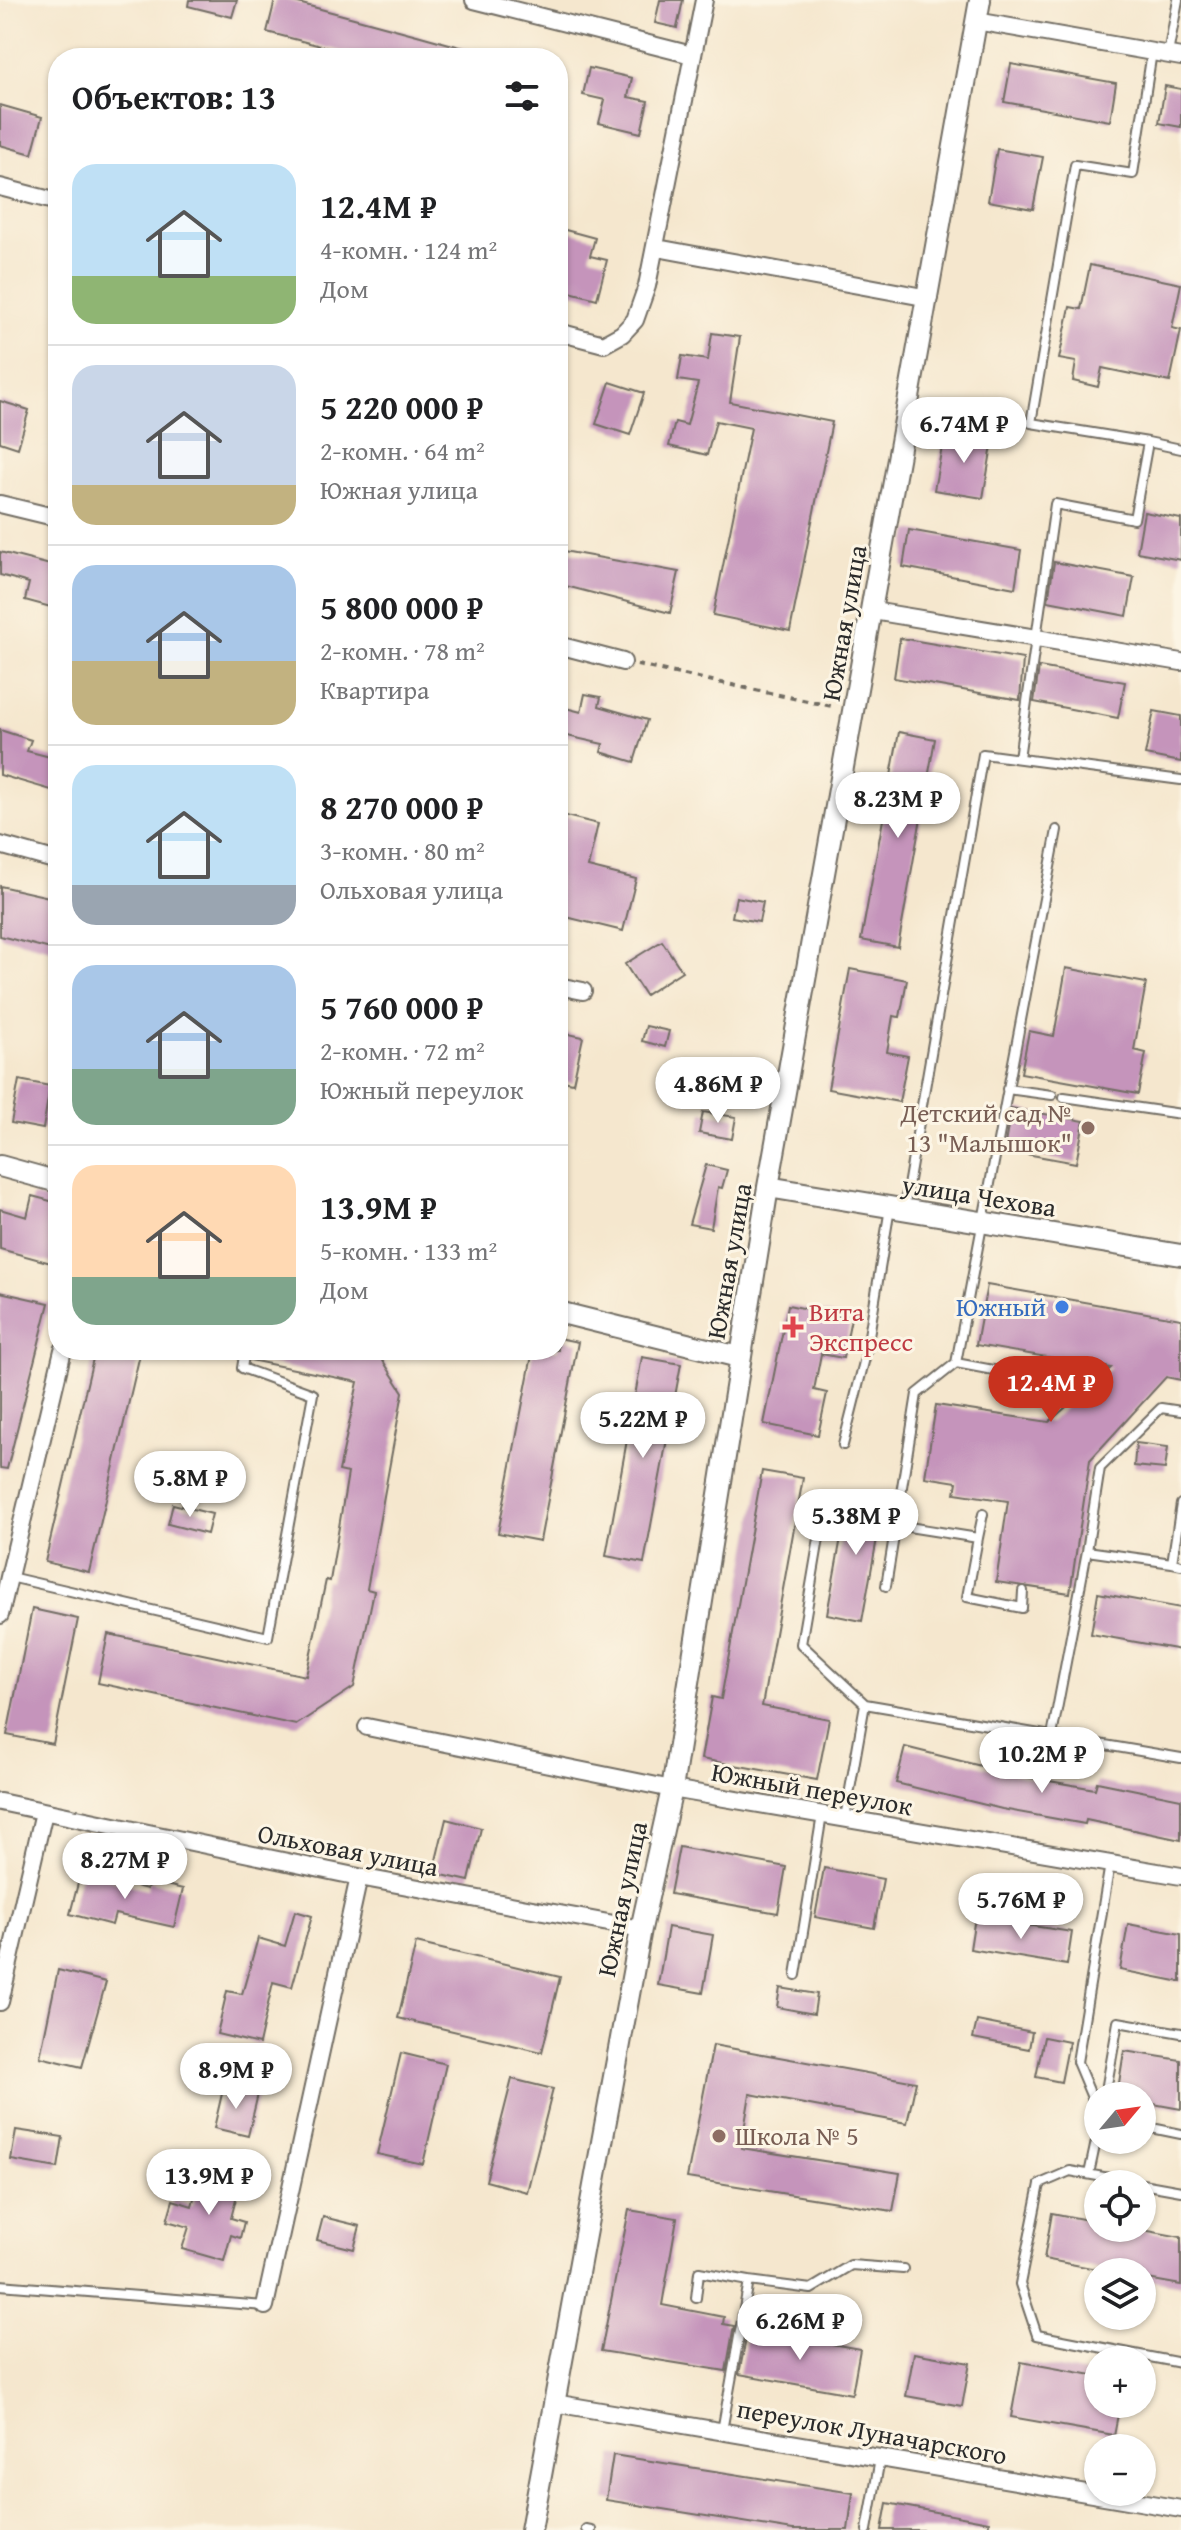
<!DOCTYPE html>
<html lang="ru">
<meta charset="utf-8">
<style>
:root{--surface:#fff;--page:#f2f2f2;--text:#202124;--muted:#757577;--line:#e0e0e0;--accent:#c8321e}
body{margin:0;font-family:"Gentium Book Plus",serif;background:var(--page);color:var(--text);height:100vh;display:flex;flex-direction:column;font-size:30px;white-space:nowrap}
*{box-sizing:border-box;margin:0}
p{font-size:26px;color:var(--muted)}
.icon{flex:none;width:44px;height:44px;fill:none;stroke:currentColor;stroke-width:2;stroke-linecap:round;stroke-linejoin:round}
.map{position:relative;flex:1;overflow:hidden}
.side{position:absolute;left:48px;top:48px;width:520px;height:1312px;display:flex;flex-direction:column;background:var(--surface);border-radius:32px;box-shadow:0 2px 6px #0004}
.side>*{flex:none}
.needle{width:52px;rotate:61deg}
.controls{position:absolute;left:1084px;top:2082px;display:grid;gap:16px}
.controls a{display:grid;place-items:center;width:72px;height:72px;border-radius:50%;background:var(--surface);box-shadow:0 2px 6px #0004;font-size:40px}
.price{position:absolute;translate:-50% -68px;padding:0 18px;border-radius:28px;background:#fff;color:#222;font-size:26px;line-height:52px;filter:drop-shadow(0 2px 4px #0008)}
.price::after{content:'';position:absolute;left:50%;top:48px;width:24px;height:18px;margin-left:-12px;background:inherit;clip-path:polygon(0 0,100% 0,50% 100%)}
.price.selected{background:var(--accent);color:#fff}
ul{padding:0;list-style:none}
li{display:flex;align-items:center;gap:24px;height:200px;padding:0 24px}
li+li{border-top:2px solid var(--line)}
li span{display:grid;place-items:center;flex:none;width:224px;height:160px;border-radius:24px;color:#555}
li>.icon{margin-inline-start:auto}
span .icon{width:96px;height:96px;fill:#fffc;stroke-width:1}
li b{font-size:34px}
h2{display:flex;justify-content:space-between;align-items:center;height:96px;padding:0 24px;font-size:34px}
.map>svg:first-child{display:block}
</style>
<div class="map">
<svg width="1181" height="2530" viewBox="0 0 1181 2530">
<rect width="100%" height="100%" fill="#fcf5e5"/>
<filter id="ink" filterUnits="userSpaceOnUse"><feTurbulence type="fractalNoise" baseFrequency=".0125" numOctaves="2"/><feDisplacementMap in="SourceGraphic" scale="16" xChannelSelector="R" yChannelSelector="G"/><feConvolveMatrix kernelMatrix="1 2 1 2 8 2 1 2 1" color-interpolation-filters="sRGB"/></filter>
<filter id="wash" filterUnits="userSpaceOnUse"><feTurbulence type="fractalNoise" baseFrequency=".006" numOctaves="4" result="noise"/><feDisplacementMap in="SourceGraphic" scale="32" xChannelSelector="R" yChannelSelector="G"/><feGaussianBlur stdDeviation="1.8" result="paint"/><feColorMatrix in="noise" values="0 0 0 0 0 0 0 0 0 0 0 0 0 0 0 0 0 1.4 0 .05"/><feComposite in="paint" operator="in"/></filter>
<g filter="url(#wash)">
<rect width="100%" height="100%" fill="#f5e7ce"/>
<g id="blocks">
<!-- building -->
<path fill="#c594bb" d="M 189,0 L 237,0 L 232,17 L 188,6 Z
M 275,0 L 287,0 L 417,35 L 482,53 L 481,58 L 367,58 L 267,32 Z
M 660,0 L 683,0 L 677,28 L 655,23 Z
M 1011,64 L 1116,83 L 1110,121 L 1004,102 Z
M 589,68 L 632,78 L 628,97 L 648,101 L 641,133 L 599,123 L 605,100 L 583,95 Z
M 1165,86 L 1181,89 L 1181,127 L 1159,123 Z
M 0,105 L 42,117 L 32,154 L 0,145 Z
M 997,149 L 1043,157 L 1033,209 L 988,201 Z
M 558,228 L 595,238 L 590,256 L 607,260 L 597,299 L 558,289 L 566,260 L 558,258 Z
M 1090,265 L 1181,284 L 1172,328 L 1181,330 L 1170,382 L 1102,368 L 1098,387 L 1073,381 L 1076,362 L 1059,359 L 1070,307 L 1081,309 Z
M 712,333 L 740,337 L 730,402 L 832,422 L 790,631 L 713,615 L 751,428 L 716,421 L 707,455 L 669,446 L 675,422 L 687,425 L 698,383 L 678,380 L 682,356 L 708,360 Z
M 610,382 L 644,393 L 630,435 L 596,424 Z
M 0,401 L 29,410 L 18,448 L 0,442 Z
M 945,431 L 993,440 L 983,498 L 934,490 Z
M 1144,512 L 1181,519 L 1181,560 L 1137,552 Z
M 909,530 L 1021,550 L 1015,588 L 903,567 Z
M 558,550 L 679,572 L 670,613 L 558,584 Z
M 0,552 L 58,567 L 58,609 L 25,600 L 29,583 L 0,575 Z
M 1054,562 L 1134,577 L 1127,616 L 1048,601 Z
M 900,638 L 1023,659 L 1020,700 L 894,678 Z
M 1039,667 L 1125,682 L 1118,718 L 1034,702 Z
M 585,694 L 601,697 L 599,706 L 647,720 L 634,762 L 601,752 L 603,744 L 558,734 L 558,706 L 581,712 Z
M 1154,711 L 1181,716 L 1181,762 L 1145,755 Z
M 0,730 L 31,740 L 27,751 L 58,759 L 58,792 L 0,775 Z
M 899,732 L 935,739 L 898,947 L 861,940 Z
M 558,814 L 598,824 L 588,867 L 636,879 L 623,931 L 558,915 Z
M 0,886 L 58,899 L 58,951 L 0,936 Z
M 736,897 L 763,902 L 759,922 L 732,917 Z
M 662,941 L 682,971 L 645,995 L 625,964 Z
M 1066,968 L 1146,983 L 1134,1050 L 1146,1053 L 1138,1094 L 1021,1073 L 1029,1031 L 1054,1036 Z
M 850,969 L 907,980 L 900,1017 L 893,1016 L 887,1052 L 908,1056 L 899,1102 L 828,1089 Z
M 646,1026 L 669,1031 L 665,1047 L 642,1041 Z
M 558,1032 L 583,1037 L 573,1083 L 558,1080 Z
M 19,1080 L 50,1086 L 43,1129 L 11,1123 Z
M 1011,1108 L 1084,1121 L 1076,1163 L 1004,1150 Z
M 703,1112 L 736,1117 L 732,1139 L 699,1133 Z
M 706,1165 L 727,1170 L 722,1188 L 718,1187 L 711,1228 L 689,1224 Z
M 32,1196 L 58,1203 L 58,1265 L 0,1249 L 0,1209 L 27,1217 Z
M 987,1285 L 1181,1319 L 1181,1380 L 1166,1377 L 1090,1460 L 1070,1593 L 996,1582 L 1008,1501 L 955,1493 L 957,1482 L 925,1477 L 936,1405 L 1049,1422 L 1111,1368 L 976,1345 Z
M 0,1292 L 49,1303 L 7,1469 L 0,1468 Z
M 788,1305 L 851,1318 L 843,1358 L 821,1354 L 814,1390 L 827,1393 L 818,1435 L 764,1424 Z
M 558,1338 L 578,1342 L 540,1541 L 498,1533 L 533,1350 L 558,1350 Z
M 95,1350 L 141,1350 L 89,1572 L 45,1562 Z
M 252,1350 L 376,1350 L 403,1392 L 367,1589 L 374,1591 L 354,1687 L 296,1725 L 98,1683 L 108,1634 L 306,1676 L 326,1580 L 330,1581 L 348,1473 L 339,1471 L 358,1382 L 250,1360 Z
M 642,1357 L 681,1364 L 644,1563 L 606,1556 Z
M 1136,1443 L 1168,1447 L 1165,1469 L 1134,1466 Z
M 762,1471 L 803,1478 L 762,1706 L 829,1719 L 817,1780 L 701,1759 L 712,1697 L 721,1699 Z
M 849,1494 L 884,1500 L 862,1621 L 827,1614 Z
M 173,1504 L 212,1514 L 207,1534 L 168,1524 Z
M 1098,1593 L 1181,1608 L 1181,1650 L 1091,1634 Z
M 32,1609 L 78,1619 L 53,1744 L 7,1735 Z
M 905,1747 L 1021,1776 L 1095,1789 L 1097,1782 L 1181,1799 L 1181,1840 L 1086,1820 L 1085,1824 L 1002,1809 L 896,1783 Z
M 446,1819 L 481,1828 L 469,1881 L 433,1873 Z
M 679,1847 L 786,1867 L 778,1913 L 670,1894 Z
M 824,1868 L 883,1879 L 874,1928 L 815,1917 Z
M 81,1872 L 147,1889 L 149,1881 L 183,1889 L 174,1927 L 115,1914 L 112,1925 L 70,1914 Z
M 295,1911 L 312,1916 L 292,1987 L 273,1982 L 259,2044 L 217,2034 L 227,1991 L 242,1994 L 258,1938 L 285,1946 Z
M 975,1917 L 1072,1932 L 1067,1965 L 970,1949 Z
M 1128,1924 L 1181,1934 L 1181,1982 L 1120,1970 Z
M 668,1927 L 713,1935 L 703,1993 L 658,1985 Z
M 416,1943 L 560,1977 L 542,2052 L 398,2018 Z
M 58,1970 L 106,1982 L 82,2067 L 40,2057 Z
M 780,1988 L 817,1994 L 814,2014 L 777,2007 Z
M 977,2021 L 1032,2032 L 1029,2049 L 973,2038 Z
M 1044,2037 L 1069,2042 L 1061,2082 L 1036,2077 Z
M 713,2045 L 916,2082 L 907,2123 L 750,2094 L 741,2148 L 900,2173 L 893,2211 L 687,2178 Z
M 1124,2051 L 1181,2060 L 1181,2109 L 1142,2102 L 1142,2096 L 1117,2096 Z
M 401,2053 L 446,2064 L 423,2164 L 377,2154 Z
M 512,2079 L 553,2089 L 527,2192 L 486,2181 Z
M 224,2085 L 258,2094 L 248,2136 L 214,2128 Z
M 16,2130 L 63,2137 L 58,2168 L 11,2160 Z
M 201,2172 L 240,2183 L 231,2218 L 244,2222 L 240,2238 L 231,2235 L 224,2261 L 182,2249 L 189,2227 L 167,2221 L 173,2200 L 192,2206 Z
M 629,2210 L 677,2218 L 662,2305 L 724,2317 L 723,2324 L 734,2326 L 726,2371 L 601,2351 Z
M 1052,2213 L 1098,2222 L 1098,2228 L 1132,2228 L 1181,2237 L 1181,2285 L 1142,2278 L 1142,2272 L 1112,2272 L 1044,2259 Z
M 323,2217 L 360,2226 L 354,2249 L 317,2240 Z
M 748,2329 L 860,2349 L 852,2394 L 739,2374 Z
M 914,2353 L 970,2363 L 962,2406 L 906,2396 Z
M 1021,2362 L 1098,2376 L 1098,2404 L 1120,2404 L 1114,2435 L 1011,2417 Z
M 613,2455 L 853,2493 L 848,2530 L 793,2530 L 606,2500 Z
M 887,2503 L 989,2522 L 988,2530 L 882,2530 Z"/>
</g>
</g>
<g filter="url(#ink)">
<use href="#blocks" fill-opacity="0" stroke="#726d64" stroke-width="2"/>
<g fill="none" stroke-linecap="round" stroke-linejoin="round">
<defs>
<path id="service" d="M 1168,54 L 1178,0
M 1148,442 L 1031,423 L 1075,165 L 1133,174 L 1152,52
M 1019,758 L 1055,504 L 1134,519 L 1148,442 L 1181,449
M 1057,830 L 956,1363 L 1057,1382
M 1007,1089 L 1052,1095
M 1064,1097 L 1181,1114
M 904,1209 L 983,754 L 1181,780
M 843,1445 L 866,1354 L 890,1208
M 1181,1504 L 1172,1563 L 1181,1565
M 824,1509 L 801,1644 L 865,1704
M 896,1525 L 978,1538 L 967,1597 L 1022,1608 L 1023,1591
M 978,1538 L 983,1514
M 1087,1551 L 1100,1468 L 1161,1408 L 1181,1411
M 10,1577 L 268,1637 L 313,1394 L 242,1368 L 245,1350
M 886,1586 L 917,1394 L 956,1363
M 1052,1736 L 1087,1551 L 1172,1563
M 845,1818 L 865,1704 L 1181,1758
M 796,1975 L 822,1815
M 1105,2096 L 1118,2022 L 1181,2033
M 1098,2112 L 1077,2062 L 1110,1864
M 1142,2126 L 1181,2134
M 1089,2174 L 1098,2132
M 1181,2191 L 1070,2171 L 1040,2184 L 1020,2284 L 1037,2335 L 1181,2363
M 749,2281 L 811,2289 L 851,2265 L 903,2269
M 0,2285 L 265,2306
M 696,2298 L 699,2272 L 749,2281 L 722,2431
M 586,2529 L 591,2530
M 867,2530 L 880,2459"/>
<path id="minor" d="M 474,0 L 692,55
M 976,21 L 1181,57
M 0,187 L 58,202
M 657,248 L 929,298
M 558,332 L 604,344 L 622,334 L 635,320 L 647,286 L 704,0
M 0,504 L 58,518
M 873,611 L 1181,662
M 558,645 L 623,662
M 0,845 L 58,861
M 558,986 L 583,991
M 0,1615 L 63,1350
M 367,1727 L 672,1789 L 1181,1876
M 0,1802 L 359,1877 L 641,1929
M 0,2002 L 44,1812
M 265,2306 L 359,1877
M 554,2403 L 1181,2509"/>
<path id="tertiary" d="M 0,1166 L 58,1182
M 768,1187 L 1181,1255
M 558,1312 L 739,1357
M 531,2530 L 641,1929 L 672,1789 L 768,1187 L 980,0"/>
</defs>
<!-- service casing -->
<use href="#service" stroke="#726d64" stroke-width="12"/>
<!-- minor casing -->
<use href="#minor" stroke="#726d64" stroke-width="20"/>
<!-- tertiary casing -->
<use href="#tertiary" stroke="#726d64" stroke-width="24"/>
<!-- path -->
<path stroke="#726d64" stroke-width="4" stroke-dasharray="6 6" stroke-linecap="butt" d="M 637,665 L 836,707"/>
<!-- service -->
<use href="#service" stroke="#fff" stroke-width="8"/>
<!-- minor -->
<use href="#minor" stroke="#fff" stroke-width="16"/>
<!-- tertiary -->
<use href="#tertiary" stroke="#fff" stroke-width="20"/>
</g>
</g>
<!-- markers -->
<g fill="#8d6e63" stroke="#fcf5e5" stroke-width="3">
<circle cx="1088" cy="1128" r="8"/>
<circle cx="719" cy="2136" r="8"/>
</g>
<circle fill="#3f7fe0" stroke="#fcf5e5" stroke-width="3" cx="1062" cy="1307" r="8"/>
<path fill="#e0444e" stroke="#fcf5e5" stroke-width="3" d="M789 1315h8v8h8v8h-8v8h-8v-8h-8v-8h8z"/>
<g text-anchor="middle" stroke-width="6" stroke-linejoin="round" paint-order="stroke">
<!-- street labels -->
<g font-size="26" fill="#2b2b2b" stroke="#fcf5e5">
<text transform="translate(844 623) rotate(-80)" y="9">Южная улица</text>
<text transform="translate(979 1196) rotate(9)" y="9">улица Чехова</text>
<text transform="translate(729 1261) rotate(-80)" y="9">Южная улица</text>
<text transform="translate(812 1789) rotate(10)" y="9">Южный переулок</text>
<text transform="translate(348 1850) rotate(11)" y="9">Ольховая улица</text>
<text transform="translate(622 1899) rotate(-78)" y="9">Южная улица</text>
<text transform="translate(872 2432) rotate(10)" y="9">переулок Луначарского</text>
</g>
<!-- education labels -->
<g font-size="26" fill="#785e54" stroke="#fcf5e5" text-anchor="end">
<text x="1072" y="1122">Детский сад №<tspan x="1072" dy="30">13 "Малышок"</tspan></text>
<text x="735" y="2145" text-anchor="start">Школа № 5</text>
</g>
<!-- shop labels -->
<g font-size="26" fill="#366cbe" stroke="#fcf5e5" text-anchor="end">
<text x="1046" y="1316">Южный</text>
</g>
<!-- health labels -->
<g font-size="26" fill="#be3a42" stroke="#fcf5e5" text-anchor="start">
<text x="809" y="1321">Вита<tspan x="809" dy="30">Экспресс</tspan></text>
</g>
</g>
</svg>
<div class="controls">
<a><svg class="needle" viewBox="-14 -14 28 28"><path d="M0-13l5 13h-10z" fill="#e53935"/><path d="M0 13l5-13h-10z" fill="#757577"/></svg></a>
<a><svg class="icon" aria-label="locate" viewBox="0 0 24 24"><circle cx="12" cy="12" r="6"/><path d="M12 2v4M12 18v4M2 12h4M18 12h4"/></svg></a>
<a><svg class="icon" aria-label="layers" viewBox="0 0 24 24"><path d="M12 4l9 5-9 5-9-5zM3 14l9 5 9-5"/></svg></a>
<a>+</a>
<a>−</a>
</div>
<b class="price" style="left:964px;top:465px">6.74M ₽</b>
<b class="price" style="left:898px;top:840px">8.23M ₽</b>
<b class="price" style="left:718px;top:1125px">4.86M ₽</b>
<b class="price selected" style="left:1051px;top:1424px">12.4M ₽</b>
<b class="price" style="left:643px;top:1460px">5.22M ₽</b>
<b class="price" style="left:190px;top:1519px">5.8M ₽</b>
<b class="price" style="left:856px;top:1557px">5.38M ₽</b>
<b class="price" style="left:1042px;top:1795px">10.2M ₽</b>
<b class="price" style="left:125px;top:1901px">8.27M ₽</b>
<b class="price" style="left:1021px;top:1941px">5.76M ₽</b>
<b class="price" style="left:236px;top:2111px">8.9M ₽</b>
<b class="price" style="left:209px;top:2217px">13.9M ₽</b>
<b class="price" style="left:800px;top:2362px">6.26M ₽</b>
<section class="side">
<h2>Объектов: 13<svg class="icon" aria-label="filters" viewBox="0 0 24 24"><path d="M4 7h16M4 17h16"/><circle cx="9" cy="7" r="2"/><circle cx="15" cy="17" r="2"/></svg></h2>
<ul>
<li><span style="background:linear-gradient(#bfe0f5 70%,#8fb573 0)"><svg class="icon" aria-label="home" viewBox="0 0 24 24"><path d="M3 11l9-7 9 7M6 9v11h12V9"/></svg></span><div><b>12.4M ₽</b><p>4-комн. · 124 m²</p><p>Дом</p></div></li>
<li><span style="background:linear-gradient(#c9d6e8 75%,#c2b280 0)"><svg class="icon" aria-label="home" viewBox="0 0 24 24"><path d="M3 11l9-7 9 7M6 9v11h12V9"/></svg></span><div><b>5 220 000 ₽</b><p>2-комн. · 64 m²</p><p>Южная улица</p></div></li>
<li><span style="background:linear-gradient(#a9c7e8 60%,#c2b280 0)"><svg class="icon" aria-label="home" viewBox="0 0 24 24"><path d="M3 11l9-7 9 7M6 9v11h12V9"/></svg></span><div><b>5 800 000 ₽</b><p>2-комн. · 78 m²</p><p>Квартира</p></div></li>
<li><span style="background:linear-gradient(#bfe0f5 75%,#9aa5b1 0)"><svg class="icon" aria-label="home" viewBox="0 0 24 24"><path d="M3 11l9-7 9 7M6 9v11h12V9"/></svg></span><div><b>8 270 000 ₽</b><p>3-комн. · 80 m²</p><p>Ольховая улица</p></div></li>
<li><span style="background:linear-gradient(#a9c7e8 65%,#7fa58c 0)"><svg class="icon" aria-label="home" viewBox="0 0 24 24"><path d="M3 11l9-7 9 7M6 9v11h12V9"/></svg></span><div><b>5 760 000 ₽</b><p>2-комн. · 72 m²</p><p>Южный переулок</p></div></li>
<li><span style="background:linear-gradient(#ffd9b3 70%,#7fa58c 0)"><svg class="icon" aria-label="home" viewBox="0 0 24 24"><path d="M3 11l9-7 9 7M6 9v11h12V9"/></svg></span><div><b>13.9M ₽</b><p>5-комн. · 133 m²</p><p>Дом</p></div></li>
</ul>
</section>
</div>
